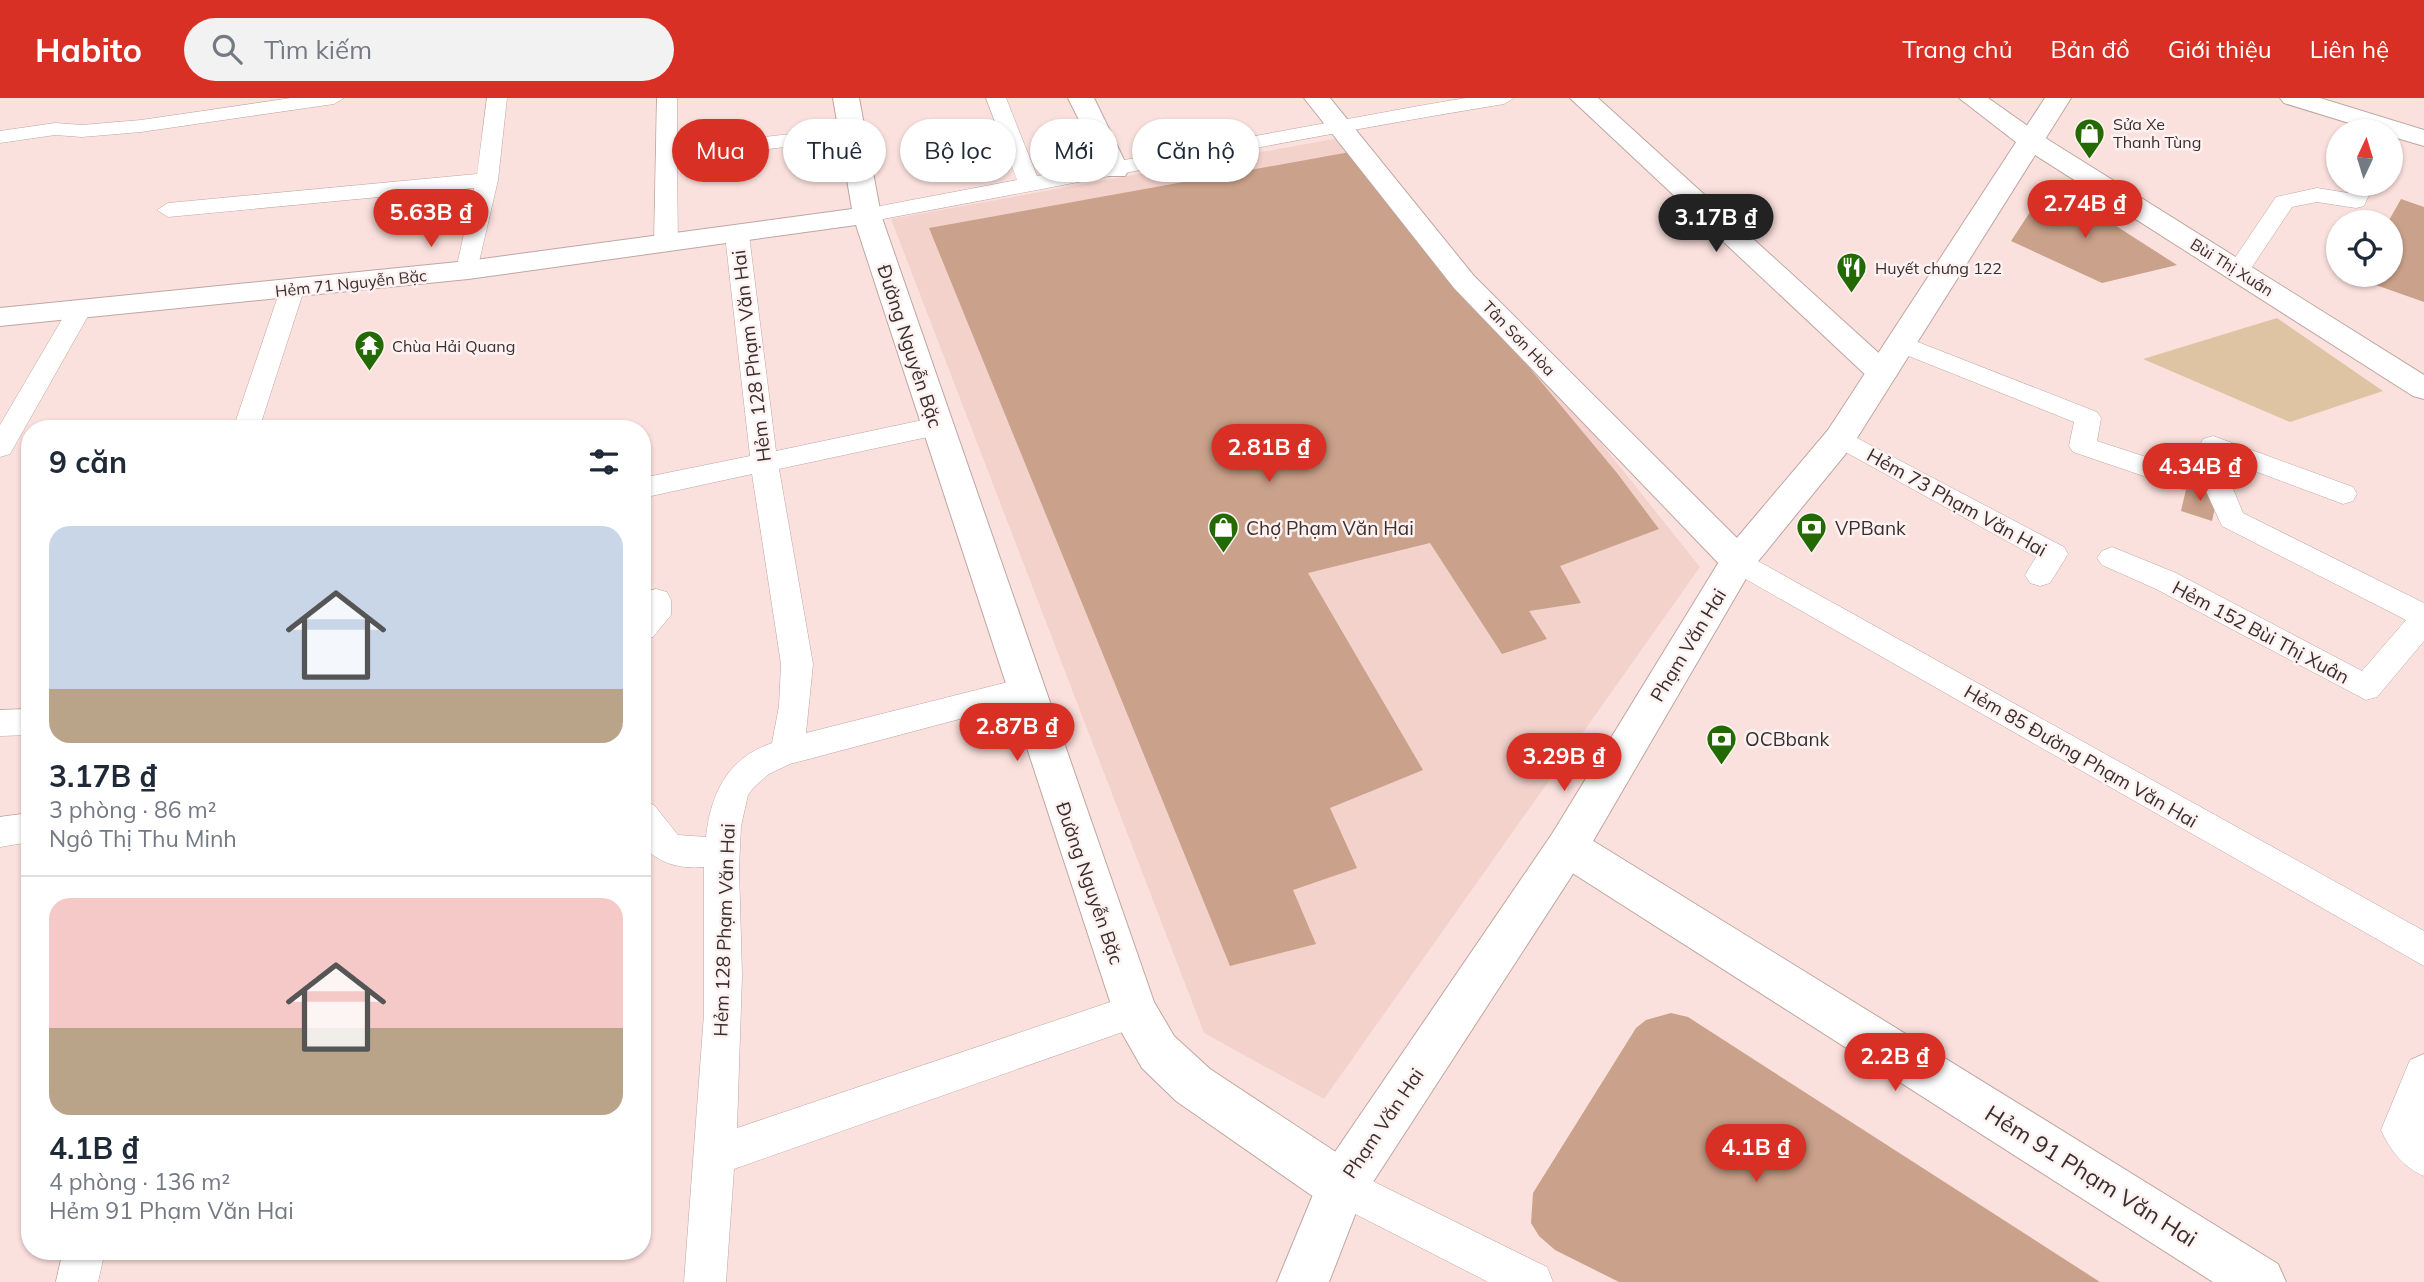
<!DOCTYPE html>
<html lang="vi">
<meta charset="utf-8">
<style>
:root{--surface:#fff;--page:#f2f2f3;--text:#1f2937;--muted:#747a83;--line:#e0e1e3;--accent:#d93025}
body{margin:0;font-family:Mulish,sans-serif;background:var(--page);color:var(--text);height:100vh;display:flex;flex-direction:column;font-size:26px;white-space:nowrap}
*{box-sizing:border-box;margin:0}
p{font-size:23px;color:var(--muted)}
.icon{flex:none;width:38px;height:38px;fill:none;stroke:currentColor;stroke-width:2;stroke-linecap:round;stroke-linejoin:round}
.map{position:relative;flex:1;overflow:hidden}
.sheet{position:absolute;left:21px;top:322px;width:630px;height:840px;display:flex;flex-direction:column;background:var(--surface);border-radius:28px;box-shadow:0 2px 5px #0004}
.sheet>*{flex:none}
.hud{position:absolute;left:672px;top:21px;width:665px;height:63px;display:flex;gap:14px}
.needle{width:46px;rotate:4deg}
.buttons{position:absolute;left:2326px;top:21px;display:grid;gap:14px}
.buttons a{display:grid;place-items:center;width:77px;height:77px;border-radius:50%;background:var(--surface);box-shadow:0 2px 5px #0004;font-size:35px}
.price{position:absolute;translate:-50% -60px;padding:0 16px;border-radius:24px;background:var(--accent);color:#fff;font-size:23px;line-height:46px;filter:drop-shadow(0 2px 4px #0008)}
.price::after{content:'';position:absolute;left:50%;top:42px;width:21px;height:16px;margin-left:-10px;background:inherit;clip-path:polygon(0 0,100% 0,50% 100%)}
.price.on{background:#222;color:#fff}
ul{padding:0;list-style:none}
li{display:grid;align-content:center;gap:14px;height:371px;padding:0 28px}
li+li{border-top:2px solid var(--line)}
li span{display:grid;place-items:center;height:217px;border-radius:21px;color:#555}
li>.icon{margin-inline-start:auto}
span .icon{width:126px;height:126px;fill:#fffc;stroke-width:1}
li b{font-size:30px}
h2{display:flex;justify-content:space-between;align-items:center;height:84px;padding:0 28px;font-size:30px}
.tag{padding:0 24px;border-radius:32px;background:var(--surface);box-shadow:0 2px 5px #0004;font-size:24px;line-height:63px}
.tag.on{background:var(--accent);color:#fff}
header{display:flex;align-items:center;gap:42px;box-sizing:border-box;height:98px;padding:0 35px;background:var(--accent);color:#fff}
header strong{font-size:33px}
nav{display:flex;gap:38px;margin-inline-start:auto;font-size:24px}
.search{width:490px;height:63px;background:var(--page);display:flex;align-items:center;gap:18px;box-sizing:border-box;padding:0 24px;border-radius:38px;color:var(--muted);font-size:26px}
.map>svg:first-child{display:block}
</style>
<header>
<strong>Habito</strong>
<div class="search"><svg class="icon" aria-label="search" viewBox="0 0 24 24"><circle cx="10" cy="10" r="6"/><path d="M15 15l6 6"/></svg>Tìm kiếm</div>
<nav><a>Trang chủ</a><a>Bản đồ</a><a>Giới thiệu</a><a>Liên hệ</a></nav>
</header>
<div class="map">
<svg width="2424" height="1184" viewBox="0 0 2424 1184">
<rect width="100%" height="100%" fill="#fbe1dd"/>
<!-- built -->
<path fill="#f3d2cc" d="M 1355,37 L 1700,469 L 1324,1001 L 1204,935 L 891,121 Z"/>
<!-- green -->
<path fill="#dfc4a3" d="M 2277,220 L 2383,293 L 2290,324 L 2143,261 Z"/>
<!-- building -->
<path fill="#caa18a" d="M 1350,54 L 1617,375 L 1659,431 L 1560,468 L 1581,505 L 1529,513 L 1547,541 L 1502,556 L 1430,445 L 1308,475 L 1423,672 L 1330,710 L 1357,770 L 1293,792 L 1316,846 L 1230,868 L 929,130 Z
M 2049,85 L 2177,167 L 2102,185 L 2011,143 Z
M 2401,101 L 2424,109 L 2424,204 L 2356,180 L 2357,177 L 2390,177 L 2390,124 L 2388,124 Z
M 2187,387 L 2218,397 L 2212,423 L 2181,413 Z
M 1671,915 L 1688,919 L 2100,1184 L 1619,1184 L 1555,1152 L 1539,1138 L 1531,1125 L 1533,1095 L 1636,930 L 1646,922 Z"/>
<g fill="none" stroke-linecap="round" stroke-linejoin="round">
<defs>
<path id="service" d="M 291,0 L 344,0 L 334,6 L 141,34 L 82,39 L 55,37 L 0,45 L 0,33 L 55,25 L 82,27 L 141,22 Z
M 487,0 L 507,0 L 498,82 L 476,177 L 460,177 L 456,172 L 474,90 L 168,119 L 157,112 L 168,105 L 477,76 Z
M 657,0 L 677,0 L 677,49 L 852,29 L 863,35 L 852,41 L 677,62 L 678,147 L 674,152 L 658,152 L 654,147 Z
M 986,0 L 1006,0 L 1037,78 L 1424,7 L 1466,0 L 1514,0 L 1504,6 C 1290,41 1079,85 867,124 L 859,122 L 856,117 L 859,112 L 1017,82 Z
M 2352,86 L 2374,86 L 2364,108 L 2356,110 L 2317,104 L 2292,109 L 2246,178 L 2230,178 L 2226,173 L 2276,99 L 2317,90 L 2348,95 Z
M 737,130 L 745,132 L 749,137 L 776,353 L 937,319 L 946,322 L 950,328 L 946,334 L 937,337 L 779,371 L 813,566 L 806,635 L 1024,580 L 1035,583 L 1040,592 L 1035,601 L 1024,604 L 790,666 L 769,676 L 754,689 L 748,697 L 741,728 L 739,770 L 742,877 L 737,1030 L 1134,896 L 1147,901 L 1153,913 L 1147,925 L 1134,930 L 734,1071 L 726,1184 L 684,1184 L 704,916 L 704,769 C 681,771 657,766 642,746 L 642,703 L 654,707 L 678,737 L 706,739 C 711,694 728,660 772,645 L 779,608 L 781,566 L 752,376 L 642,400 L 642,380 L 750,358 L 725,137 L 729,132 Z
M 292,185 L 301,187 L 304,192 L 259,331 L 233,331 L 280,192 L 283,187 Z
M 80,203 L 89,206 L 92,211 L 10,356 L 0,359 L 0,327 L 68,211 L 71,206 Z
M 1900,237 L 2097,314 L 2101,320 L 2097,343 L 2183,371 L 2201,371 L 2200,347 L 2203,341 L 2213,338 L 2353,389 L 2357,396 L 2353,403 L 2343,406 L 2228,363 L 2229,381 L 2243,415 L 2424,505 L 2424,543 L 2377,599 L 2366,602 L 2156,491 L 2102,467 L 2097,460 L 2102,453 L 2112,449 L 2122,453 L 2176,475 L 2362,573 L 2406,522 L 2222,428 L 2205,391 L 2182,391 L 2073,354 L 2069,348 L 2074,324 L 1891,251 L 1887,245 L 1891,239 Z
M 1840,331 L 2064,449 L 2068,456 L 2050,485 L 2040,488 L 2030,485 L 2025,477 L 2036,459 L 1831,346 L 1827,340 L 1831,334 Z
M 1738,452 L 2424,833 L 2424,868 L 1728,471 L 1723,463 L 1728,455 Z
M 656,491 L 667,494 L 671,502 L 671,517 L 653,539 L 642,542 L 642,500 L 645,494 Z
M 30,611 L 30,637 L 0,638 L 0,612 Z
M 30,715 L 30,744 L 0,749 L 0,719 Z
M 2424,956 L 2424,1078 C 2404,1070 2390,1052 2381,1032 L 2410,962 Z
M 1342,1068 L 1547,1169 L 1553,1184 L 1488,1184 L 1328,1102 L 1322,1088 L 1328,1074 Z
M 63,1153 L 105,1153 L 98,1184 L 56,1184 Z"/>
<path id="minor" d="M 833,0 L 859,0 L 881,117 L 1154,904 L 1174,938 L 1210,971 L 1360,1070 L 1367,1088 L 1360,1106 L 1342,1113 L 1324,1106 L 1176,1003 L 1142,970 L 1118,928 L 856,127 L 468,181 L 0,228 L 0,210 L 468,163 L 852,111 Z
M 1068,0 L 1094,0 L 1129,72 L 1125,78 L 1107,78 Z
M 1304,0 L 1330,0 L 1474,178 L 1751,454 L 1756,463 L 1751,472 L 1738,476 L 1725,472 L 1454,190 Z
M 1570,0 L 1598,0 L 1893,268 L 1898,275 L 1893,282 L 1882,285 L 1871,282 Z
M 1959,0 L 1988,0 L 2039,36 L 2424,277 L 2424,301 L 2413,298 L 2021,48 Z
M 2280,0 L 2320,0 L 2424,32 L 2424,48 L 2390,38 L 2390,33 L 2375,33 L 2284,5 Z
M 1567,731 L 1582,736 L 2278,1166 L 2286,1184 L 2213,1184 L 1552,762 L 1546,749 L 1552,736 Z"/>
<path id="tertiary" d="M 2045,0 L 2071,0 L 1852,348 L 1751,472 L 1582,762 L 1360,1104 L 1329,1184 L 1277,1184 L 1324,1070 L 1552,736 L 1725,454 L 1828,332 Z"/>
</defs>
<!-- service casing -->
<use href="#service" stroke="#bea6a2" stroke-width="1"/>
<!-- minor casing -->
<use href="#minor" stroke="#bea6a2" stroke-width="2"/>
<!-- tertiary casing -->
<use href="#tertiary" stroke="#bea6a2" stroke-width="2"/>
<!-- service -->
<use href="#service" fill="#fff" fill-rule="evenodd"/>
<!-- minor -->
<use href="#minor" fill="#fff" fill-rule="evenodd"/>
<!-- tertiary -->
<use href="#tertiary" fill="#fff" fill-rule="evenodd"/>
</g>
<!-- icons -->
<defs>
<symbol id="shop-pin" viewBox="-11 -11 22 30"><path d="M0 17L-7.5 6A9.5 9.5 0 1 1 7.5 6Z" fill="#246a04" stroke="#fdf2f1"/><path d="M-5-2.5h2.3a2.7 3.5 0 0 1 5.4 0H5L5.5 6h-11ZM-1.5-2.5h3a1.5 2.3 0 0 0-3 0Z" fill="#fff"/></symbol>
<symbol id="restaurant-pin" viewBox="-11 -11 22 30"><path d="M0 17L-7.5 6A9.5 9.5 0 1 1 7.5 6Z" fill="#246a04" stroke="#fdf2f1"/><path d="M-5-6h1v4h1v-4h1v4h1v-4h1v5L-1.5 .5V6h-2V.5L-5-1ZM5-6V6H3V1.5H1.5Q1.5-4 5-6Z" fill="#fff"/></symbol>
<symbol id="temple-pin" viewBox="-11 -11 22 30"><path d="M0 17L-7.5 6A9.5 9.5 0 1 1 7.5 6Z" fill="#246a04" stroke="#fdf2f1"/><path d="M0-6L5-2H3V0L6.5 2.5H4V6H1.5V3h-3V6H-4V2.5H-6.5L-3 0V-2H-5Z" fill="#fff"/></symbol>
<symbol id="bank-pin" viewBox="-11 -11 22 30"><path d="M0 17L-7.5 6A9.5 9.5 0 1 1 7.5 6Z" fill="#246a04" stroke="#fdf2f1"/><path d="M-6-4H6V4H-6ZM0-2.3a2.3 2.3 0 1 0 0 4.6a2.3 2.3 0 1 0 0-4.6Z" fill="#fff"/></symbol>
</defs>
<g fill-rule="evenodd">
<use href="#shop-pin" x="2072" y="18" width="35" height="47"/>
<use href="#restaurant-pin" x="1834" y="152" width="35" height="47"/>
<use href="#temple-pin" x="352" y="230" width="35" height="47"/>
<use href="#shop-pin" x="1206" y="412" width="35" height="47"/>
<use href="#bank-pin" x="1794" y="412" width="35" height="47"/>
<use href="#bank-pin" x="1704" y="624" width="35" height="47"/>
</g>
<g text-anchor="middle" stroke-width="5" stroke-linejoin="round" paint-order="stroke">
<!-- far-poi labels -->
<g font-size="16" fill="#392f2d" stroke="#fdf2f1" text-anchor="start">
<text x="2113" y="32">Sửa Xe<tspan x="2113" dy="18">Thanh Tùng</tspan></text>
<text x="1875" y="176">Huyết chưng 122</text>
<text x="392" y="254">Chùa Hải Quang</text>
</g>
<!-- far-street labels -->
<g font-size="16" fill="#392f2d" stroke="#fdf2f1">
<text transform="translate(2232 169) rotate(32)" y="6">Bùi Thị Xuân</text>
<text transform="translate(351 185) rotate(-6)" y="6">Hẻm 71 Nguyễn Bặc</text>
<text transform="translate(1519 240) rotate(46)" y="6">Tân Sơn Hòa</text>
</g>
<!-- street labels -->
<g font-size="19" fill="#392f2d" stroke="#fdf2f1">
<text transform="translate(910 248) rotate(72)" y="7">Đường Nguyễn Bặc</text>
<text transform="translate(751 258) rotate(-97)" y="7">Hẻm 128 Phạm Văn Hai</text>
<text transform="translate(1957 404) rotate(29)" y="7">Hẻm 73 Phạm Văn Hai</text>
<text transform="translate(2261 534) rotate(28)" y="7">Hẻm 152 Bùi Thị Xuân</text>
<text transform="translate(1688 547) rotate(-59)" y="7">Phạm Văn Hai</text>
<text transform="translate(2081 658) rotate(30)" y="7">Hẻm 85 Đường Phạm Văn Hai</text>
<text transform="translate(1090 785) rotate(71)" y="7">Đường Nguyễn Bặc</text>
<text transform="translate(724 832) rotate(-88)" y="7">Hẻm 128 Phạm Văn Hai</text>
<text transform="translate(1383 1025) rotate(-56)" y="7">Phạm Văn Hai</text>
</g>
<!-- poi labels -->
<g font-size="19" fill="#392f2d" stroke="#fdf2f1" text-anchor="start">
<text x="1246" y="437">Chợ Phạm Văn Hai</text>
<text x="1835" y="437">VPBank</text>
<text x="1745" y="648">OCBbank</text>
</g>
<!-- near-street labels -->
<g font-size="23" fill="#392f2d" stroke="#fdf2f1">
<text transform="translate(2091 1078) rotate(32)" y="8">Hẻm 91 Phạm Văn Hai</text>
</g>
</g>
</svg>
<div class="buttons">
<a><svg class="needle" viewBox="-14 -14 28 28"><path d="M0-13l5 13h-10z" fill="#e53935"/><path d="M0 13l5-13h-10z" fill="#747a83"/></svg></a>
<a><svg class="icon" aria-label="locate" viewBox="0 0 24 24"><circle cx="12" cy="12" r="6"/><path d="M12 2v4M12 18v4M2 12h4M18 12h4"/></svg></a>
</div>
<b class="price" style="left:2085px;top:142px">2.74B ₫</b>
<b class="price" style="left:431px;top:151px">5.63B ₫</b>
<b class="price on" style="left:1716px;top:156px">3.17B ₫</b>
<b class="price" style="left:1269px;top:386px">2.81B ₫</b>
<b class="price" style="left:2200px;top:405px">4.34B ₫</b>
<b class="price" style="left:1017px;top:665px">2.87B ₫</b>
<b class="price" style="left:1564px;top:695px">3.29B ₫</b>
<b class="price" style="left:1895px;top:995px">2.2B ₫</b>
<b class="price" style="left:1756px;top:1086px">4.1B ₫</b>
<div class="hud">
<a class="tag on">Mua</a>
<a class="tag">Thuê</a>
<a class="tag">Bộ lọc</a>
<a class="tag">Mới</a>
<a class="tag">Căn hộ</a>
</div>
<section class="sheet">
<h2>9 căn<svg class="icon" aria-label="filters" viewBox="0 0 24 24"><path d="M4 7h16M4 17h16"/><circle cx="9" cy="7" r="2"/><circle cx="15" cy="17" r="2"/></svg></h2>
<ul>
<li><span style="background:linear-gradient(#c9d6e8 75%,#b9a48a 0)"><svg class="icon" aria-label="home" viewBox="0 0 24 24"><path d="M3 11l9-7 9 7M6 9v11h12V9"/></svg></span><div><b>3.17B ₫</b><p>3 phòng · 86 m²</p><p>Ngô Thị Thu Minh</p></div></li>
<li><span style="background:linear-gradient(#f6c9c9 60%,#b9a48a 0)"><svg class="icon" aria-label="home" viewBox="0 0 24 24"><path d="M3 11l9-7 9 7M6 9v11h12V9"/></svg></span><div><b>4.1B ₫</b><p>4 phòng · 136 m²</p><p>Hẻm 91 Phạm Văn Hai</p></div></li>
</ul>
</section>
</div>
